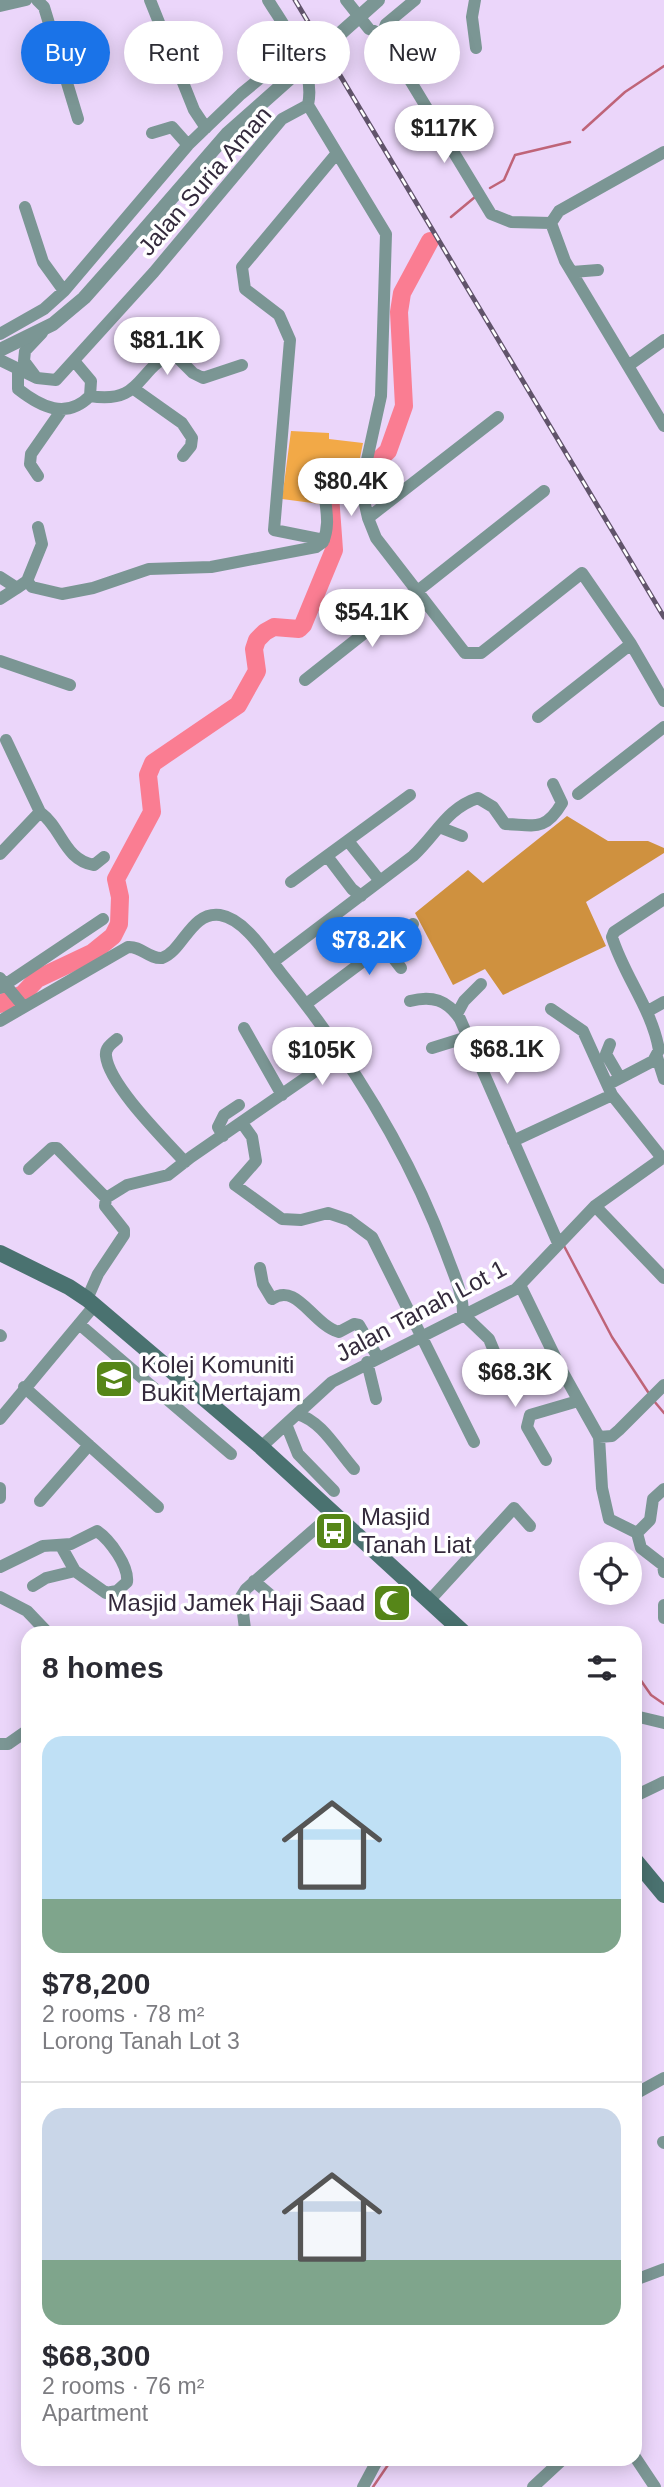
<!DOCTYPE html>
<meta charset="utf-8">
<style>
:root{--surface:#fff;--page:#f7f7f7;--text:#2b2b33;--muted:#7c7c81;--line:#e1e1e2;--accent:#1a73e8}
body{margin:0;font-family:Arial,sans-serif;background:var(--page);color:var(--text);height:100vh;display:flex;flex-direction:column;font-size:26px;white-space:nowrap}
*{box-sizing:border-box;margin:0}
p{font-size:23px;color:var(--muted)}
.icon{flex:none;width:38px;height:38px;fill:none;stroke:currentColor;stroke-width:2;stroke-linecap:round;stroke-linejoin:round}
.map{position:relative;flex:1;overflow:hidden}
.side{position:absolute;left:21px;top:1626px;width:621px;height:840px;display:flex;flex-direction:column;background:var(--surface);border-radius:21px;box-shadow:0 4px 18px #0003}
.side>*{flex:none}
.banner{position:absolute;left:21px;top:21px;width:623px;height:63px;display:flex;gap:14px}
.controls{position:absolute;left:579px;top:1542px;display:grid;gap:14px}
.controls a{display:grid;place-items:center;width:63px;height:63px;border-radius:50%;background:var(--surface);box-shadow:0 4px 18px #0003;font-size:35px}
.price{position:absolute;translate:-50% -60px;padding:0 16px;border-radius:24px;background:#fff;color:#222;font-size:23px;line-height:46px;filter:drop-shadow(0 2px 4px #0008)}
.price::after{content:'';position:absolute;left:50%;top:42px;width:21px;height:16px;margin-left:-10px;background:inherit;clip-path:polygon(0 0,100% 0,50% 100%)}
.price.active{background:var(--accent);color:#fff}
ul{padding:0;list-style:none}
li{display:grid;align-content:center;gap:14px;height:371px;padding:0 21px}
li+li{border-top:2px solid var(--line)}
li span{display:grid;place-items:center;height:217px;border-radius:21px;color:#555}
li>.icon{margin-inline-start:auto}
span .icon{width:126px;height:126px;fill:#fffc;stroke-width:1}
li b{font-size:30px}
h2{display:flex;justify-content:space-between;align-items:center;height:84px;padding:0 21px;font-size:30px}
.tag{padding:0 24px;border-radius:32px;background:var(--surface);box-shadow:0 4px 18px #0003;font-size:24px;line-height:63px}
.tag.active{background:var(--accent);color:#fff}
.map>svg:first-child{display:block}
</style>
<div class="map">
<svg width="664" height="2487" viewBox="0 0 664 2487">
<rect width="100%" height="100%" fill="#ebd6fa"/>
<!-- green -->
<path fill="#f2a947" d="M 291,431 L 329,433 L 329,439 L 363,443 L 359,463 L 316,469 L 320,504 L 282,499 Z"/>
<!-- forest -->
<path fill="#cf913f" d="M 567,816 L 608,841 L 648,841 L 664,848 L 664,853 L 586,902 L 606,946 L 503,995 L 485,969 L 453,985 L 415,913 L 468,870 L 483,883 Z"/>
<g fill="none" stroke-linecap="round" stroke-linejoin="round">
<!-- stream -->
<path stroke="#bf6478" stroke-width="2.5" d="M 583,130 L 625,92 L 664,66
M 490,188 L 504,180 L 515,155 L 570,142
M 451,217 L 475,197
M 563,1244 L 612,1337 L 648,1392
M 654,1401 L 664,1413
M 635,1672 L 651,1695 L 664,1704
M 373,2487 L 392,2459"/>
<!-- river -->
<path stroke="#fa7d92" stroke-width="18" d="M 0,1004 L 23,994 L 37,979 L 92,953 L 113,936 L 119,924 L 120,897 L 116,879 L 152,812 L 148,775 L 153,763 L 238,705 L 257,671 L 254,649 L 257,640 L 265,632 L 274,627 L 299,629 L 303,625 L 334,550 L 330,495 L 335,486 L 369,469 L 388,451 L 404,406 L 399,312 L 402,293 L 430,241"/>
<!-- minor -->
<path stroke="#7b9694" stroke-width="12" d="M 37,0 L 44,7 L 78,119
M 150,0 L 194,110 L 206,128
M 268,0 C 287,31 316,68 308,105
M 346,0 L 369,29 L 382,34 L 491,214 L 511,222 L 551,223
M 475,0 L 472,17 L 476,48
M 0,6 L 26,0
M 382,34 L 386,24 L 415,0
M 308,105 L 386,234 L 381,396 L 361,487 L 368,518 L 376,538 L 465,653 L 481,653 L 582,573 L 631,644 L 664,701
M 152,133 L 172,127 L 188,145
M 25,207 L 43,262 L 64,291
M 551,223 L 565,261 L 664,426
M 551,223 L 559,211 L 664,152
M 572,272 L 598,270
M 0,334 L 44,309 L 64,291 L 188,145 L 241,94 L 297,48
M 0,360 L 37,378 L 56,380 L 154,272 L 282,119 L 308,105
M 628,366 L 664,340
M 18,370 L 18,389 C 41,407 66,420 90,396 L 91,381 L 75,362
M 36,377 L 24,361 L 25,351 L 42,333
M 134,389 L 182,423 L 192,438 L 191,446 L 183,456
M 90,396 C 144,405 137,366 174,354 L 193,373 L 203,378 L 242,365
M 38,476 L 30,464 L 31,454 L 61,411
M 368,518 L 498,417
M 38,527 L 42,544 L 27,581 L 32,587 L 62,594 L 93,588 L 149,569 L 211,567 L 316,547 L 323,542 C 339,503 298,480 366,463
M 324,540 L 274,530 L 290,340 L 279,315 L 245,289 L 242,267 L 337,153
M 0,577 L 17,588 L 27,581
M 0,599 L 17,588
M 0,661 L 70,685
M 305,680 L 544,491
M 538,717 L 631,644
M 578,794 L 664,727
M 40,812 C 62,828 64,860 94,865 L 104,857
M 439,827 L 462,836
M 348,841 L 380,881
M 0,854 L 40,812 L 6,740
M 327,856 L 352,889 L 361,896
M 291,882 L 410,795
M 384,946 L 401,968
M 273,962 L 413,856 C 436,835 447,808 478,798 L 493,807 L 505,824 C 534,825 545,832 562,803 L 553,784
M 0,978 L 23,1006
M 0,988 L 103,919
M 410,1001 C 432,995 447,1000 460,1019 L 558,1243
M 306,1004 L 413,924
M 551,1009 L 583,1031 L 612,1095 L 662,1158
M 648,1011 L 664,1002
M 457,1014 L 464,1001 L 481,984
M 0,1021 L 128,947 C 141,946 149,959 162,958 C 183,951 191,911 220,915 C 245,919 266,954 281,973 C 350,1058 408,1150 446,1253 C 453,1273 463,1292 463,1314 L 489,1339 L 504,1375 L 510,1378 L 536,1371 L 562,1371 L 599,1437 L 602,1488 L 609,1519 L 637,1533
M 244,1028 L 282,1095
M 117,1039 C 111,1044 105,1048 106,1056 C 109,1085 165,1140 185,1162
M 610,1044 L 606,1054 L 620,1078
M 432,1048 L 461,1039 L 469,1043
M 657,1057 L 664,1079
M 609,1084 L 653,1061 L 659,1050 C 652,1009 624,976 612,937 L 614,932 L 664,899
M 242,1123 L 252,1137 L 256,1161 L 235,1185 L 282,1219 L 301,1220 L 328,1213 L 349,1220 L 372,1237 L 474,1442
M 223,1136 L 218,1127 L 224,1115 L 239,1105
M 513,1141 L 612,1095
M 29,1169 L 52,1148 L 57,1148 L 106,1198
M 595,1206 L 664,1278
M 260,1268 L 263,1284 L 272,1299 C 297,1282 312,1324 339,1332 L 354,1324 L 359,1325 L 377,1356
M 520,1285 L 562,1371
M 87,1299 L 98,1274 L 124,1235 L 124,1230 L 105,1206 L 106,1198 L 127,1185 L 168,1175 L 191,1157 L 343,1052
M 79,1324 L 231,1454
M 0,1335 L 1,1336
M 367,1362 L 376,1399
M 24,1387 L 158,1507
M 297,1414 C 322,1421 337,1450 354,1469
M 0,1419 L 94,1306
M 286,1424 L 298,1454 L 334,1491
M 599,1437 L 612,1436 L 619,1430 L 664,1385
M 261,1447 L 332,1382 L 516,1289 L 595,1206 L 664,1157
M 546,1460 L 527,1427 L 530,1415 L 578,1401
M 0,1488 L 0,1498
M 664,1489 L 653,1499 L 650,1520 L 637,1533 L 641,1548 L 663,1565 L 664,1572
M 40,1501 L 89,1445
M 0,1567 L 43,1546 L 71,1544 L 97,1531 C 110,1540 129,1566 127,1582 L 117,1591 L 106,1593 L 75,1571 L 61,1546
M 254,1581 L 281,1604
M 33,1586 L 46,1578 L 75,1571
M 0,1597 L 27,1611 L 48,1633
M 429,1601 L 514,1508 L 530,1526
M 664,1605 L 664,1618
M 241,1633 L 245,1629 L 241,1597 L 246,1589 L 332,1514
M 635,1716 L 664,1723
M 0,1744 L 8,1744 L 28,1730
M 635,1796 L 664,1782
M 635,2094 L 664,2078
M 663,2142 L 664,2143
M 635,2280 L 664,2269
M 635,2457 L 655,2487
M 363,2487 L 378,2459
M 533,2487 L 563,2459"/>
<!-- tertiary -->
<path stroke="#7b9694" stroke-width="14" d="M 0,350 L 53,324 L 84,298 L 123,254"/>
<!-- secondary -->
<path stroke="#4a7270" stroke-width="16" d="M 0,1253 L 69,1287 L 87,1299 L 261,1447 L 464,1633
M 635,1860 L 664,1895"/>
<defs>
<path id="rail" d="M 295,0 L 664,617"/>
</defs>
<!-- rail casing -->
<use href="#rail" stroke="#61546b" stroke-width="5"/>
<!-- rail -->
<use href="#rail" stroke="#fff" stroke-width="2.5" stroke-dasharray="8" stroke-linecap="butt"/>
<!-- tertiary-bridge -->
<path stroke="#7b9694" stroke-width="14" d="M 123,254 L 227,134 L 378,0"/>
</g>
<!-- icons -->
<defs>
<symbol id="university-square" viewBox="-11 -11 22 22"><rect x="-9" y="-9" width="18" height="18" rx="4" fill="#568618" stroke="#fff"/><path d="M0-5L7-2L0 1L-7-2ZM-4 1L0 2.5L4 1V4Q0 6-4 4Z" fill="#fff"/></symbol>
<symbol id="bus-square" viewBox="-11 -11 22 22"><rect x="-9" y="-9" width="18" height="18" rx="4" fill="#568618" stroke="#fff"/><path d="M-5-6H5V4H4V6H2V4H-2V6H-4V4H-5ZM-3.5-4V0h7V-4ZM-3.5 1.2v1.5H-2V1.2ZM2 1.2v1.5H3.5V1.2Z" fill="#fff"/></symbol>
<symbol id="mosque-square" viewBox="-11 -11 22 22"><rect x="-9" y="-9" width="18" height="18" rx="4" fill="#568618" stroke="#fff"/><path d="M3.5-4.9A6 6 0 1 0 3.5 4.9A5 5 0 1 1 3.5-4.9Z" fill="#fff"/></symbol>
</defs>
<g fill-rule="evenodd">
<use href="#university-square" x="92" y="1357" width="44" height="44"/>
<use href="#bus-square" x="312" y="1509" width="44" height="44"/>
<use href="#mosque-square" x="370" y="1581" width="44" height="44"/>
</g>
<g text-anchor="middle" stroke-width="7" stroke-linejoin="round" paint-order="stroke">
<!-- street labels -->
<g font-size="24" fill="#342a3c" stroke="#fff">
<text transform="translate(205 181) rotate(-49)" y="8">Jalan Suria Aman</text>
<text transform="translate(421 1311) rotate(-28)" y="8">Jalan Tanah Lot 1</text>
</g>
<!-- poi labels -->
<g font-size="24" fill="#342a3c" stroke="#fff" text-anchor="start">
<text x="141" y="1373">Kolej Komuniti<tspan x="141" dy="28">Bukit Mertajam</tspan></text>
<text x="361" y="1525">Masjid<tspan x="361" dy="28">Tanah Liat</tspan></text>
<text x="365" y="1611" text-anchor="end">Masjid Jamek Haji Saad</text>
</g>
</g>
</svg>
<div class="controls">
<a><svg class="icon" aria-label="locate" viewBox="0 0 24 24"><circle cx="12" cy="12" r="6"/><path d="M12 2v4M12 18v4M2 12h4M18 12h4"/></svg></a>
</div>
<b class="price" style="left:444px;top:165px">$117K</b>
<b class="price" style="left:167px;top:377px">$81.1K</b>
<b class="price" style="left:351px;top:518px">$80.4K</b>
<b class="price" style="left:372px;top:649px">$54.1K</b>
<b class="price active" style="left:369px;top:977px">$78.2K</b>
<b class="price" style="left:507px;top:1086px">$68.1K</b>
<b class="price" style="left:322px;top:1087px">$105K</b>
<b class="price" style="left:515px;top:1409px">$68.3K</b>
<div class="banner">
<a class="tag active">Buy</a>
<a class="tag">Rent</a>
<a class="tag">Filters</a>
<a class="tag">New</a>
</div>
<section class="side">
<h2>8 homes<svg class="icon" aria-label="filters" viewBox="0 0 24 24"><path d="M4 7h16M4 17h16"/><circle cx="9" cy="7" r="2"/><circle cx="15" cy="17" r="2"/></svg></h2>
<ul>
<li><span style="background:linear-gradient(#bfe0f5 75%,#7fa58c 0)"><svg class="icon" aria-label="home" viewBox="0 0 24 24"><path d="M3 11l9-7 9 7M6 9v11h12V9"/></svg></span><div><b>$78,200</b><p>2 rooms · 78 m²</p><p>Lorong Tanah Lot 3</p></div></li>
<li><span style="background:linear-gradient(#c9d6e8 70%,#7fa58c 0)"><svg class="icon" aria-label="home" viewBox="0 0 24 24"><path d="M3 11l9-7 9 7M6 9v11h12V9"/></svg></span><div><b>$68,300</b><p>2 rooms · 76 m²</p><p>Apartment</p></div></li>
</ul>
</section>
</div>
